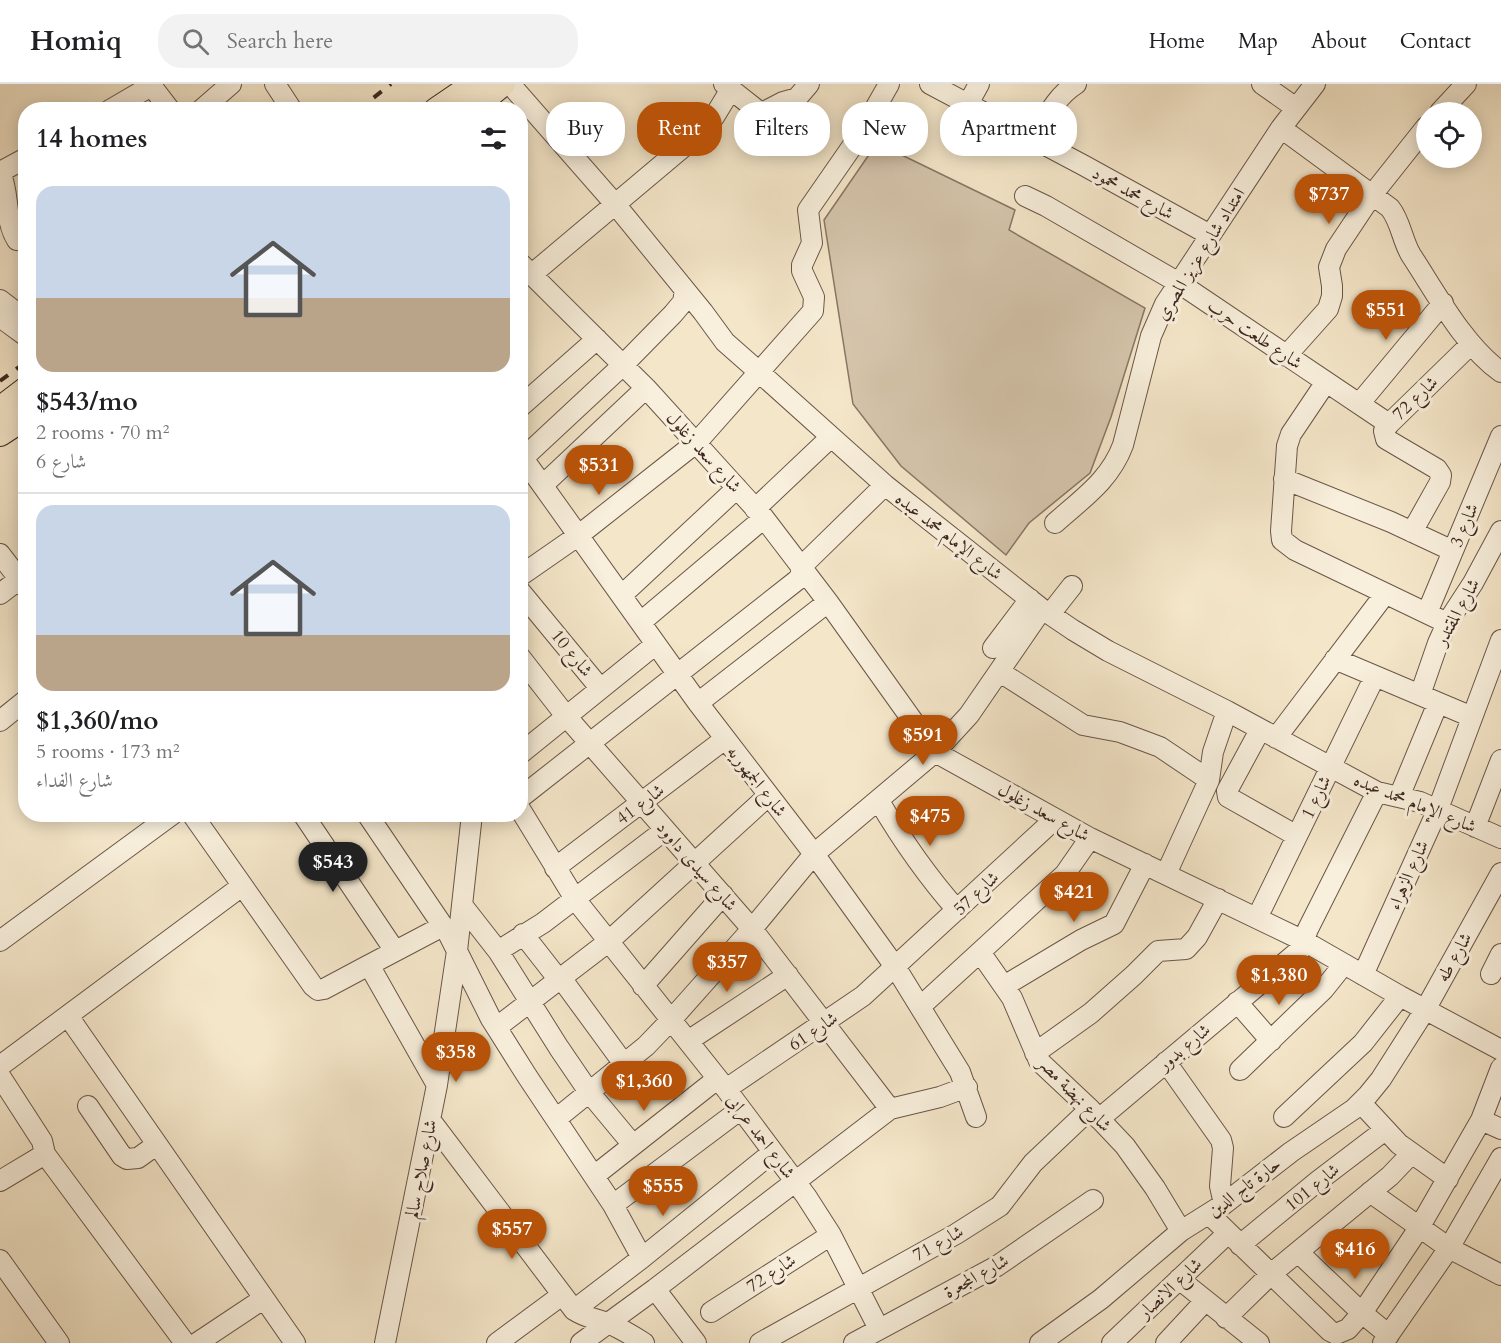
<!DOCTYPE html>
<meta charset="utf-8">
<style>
:root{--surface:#fff;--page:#f2f2f2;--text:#202124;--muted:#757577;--line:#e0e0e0;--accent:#b45309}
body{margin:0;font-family:Cardo,Amiri,serif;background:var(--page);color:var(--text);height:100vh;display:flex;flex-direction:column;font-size:22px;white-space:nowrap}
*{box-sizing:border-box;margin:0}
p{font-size:20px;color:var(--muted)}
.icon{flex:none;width:33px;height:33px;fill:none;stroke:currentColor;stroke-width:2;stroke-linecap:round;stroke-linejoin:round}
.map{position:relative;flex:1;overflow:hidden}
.panel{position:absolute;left:18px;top:18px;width:510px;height:720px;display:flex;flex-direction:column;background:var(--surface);border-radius:24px;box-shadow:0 3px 15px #0003}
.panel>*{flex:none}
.guide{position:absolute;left:546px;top:18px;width:570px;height:54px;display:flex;gap:12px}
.controls{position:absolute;left:1416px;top:18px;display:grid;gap:12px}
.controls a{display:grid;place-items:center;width:66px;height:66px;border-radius:50%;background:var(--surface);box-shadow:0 3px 15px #0003;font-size:30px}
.price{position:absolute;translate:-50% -51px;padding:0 14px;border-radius:21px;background:var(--accent);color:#fff;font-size:20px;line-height:39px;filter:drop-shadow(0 2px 3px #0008)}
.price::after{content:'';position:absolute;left:50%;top:36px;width:18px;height:14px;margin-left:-9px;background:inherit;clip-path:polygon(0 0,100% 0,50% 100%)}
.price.on{background:#222;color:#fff}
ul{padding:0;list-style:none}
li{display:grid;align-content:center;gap:12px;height:318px;padding:0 18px}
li+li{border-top:2px solid var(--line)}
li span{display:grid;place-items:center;height:186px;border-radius:18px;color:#555}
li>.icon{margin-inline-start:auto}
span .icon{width:108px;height:108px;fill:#fffc;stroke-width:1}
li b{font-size:26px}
h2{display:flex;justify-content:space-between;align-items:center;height:72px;padding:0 18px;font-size:26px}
.pill{padding:0 21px;border-radius:24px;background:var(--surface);box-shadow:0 3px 15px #0003;font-size:21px;line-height:54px}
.pill.on{background:var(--accent);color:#fff}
header{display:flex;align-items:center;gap:36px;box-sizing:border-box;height:84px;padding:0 30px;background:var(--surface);border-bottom:2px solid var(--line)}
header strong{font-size:28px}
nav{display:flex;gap:33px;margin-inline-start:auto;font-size:21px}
.search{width:420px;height:54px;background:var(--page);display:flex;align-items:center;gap:15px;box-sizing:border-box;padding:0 21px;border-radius:24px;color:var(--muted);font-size:22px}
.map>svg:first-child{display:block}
</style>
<header>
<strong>Homiq</strong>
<div class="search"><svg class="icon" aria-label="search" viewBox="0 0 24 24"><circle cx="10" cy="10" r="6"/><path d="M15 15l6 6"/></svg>Search here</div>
<nav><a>Home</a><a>Map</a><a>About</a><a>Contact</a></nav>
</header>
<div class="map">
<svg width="1501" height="1259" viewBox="0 0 1501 1259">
<rect width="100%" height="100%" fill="#f4e6c9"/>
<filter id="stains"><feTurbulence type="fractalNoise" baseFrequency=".00333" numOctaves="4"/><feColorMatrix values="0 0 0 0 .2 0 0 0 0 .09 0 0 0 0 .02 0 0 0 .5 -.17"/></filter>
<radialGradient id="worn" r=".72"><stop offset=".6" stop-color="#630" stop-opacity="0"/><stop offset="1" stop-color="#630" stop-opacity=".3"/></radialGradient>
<!-- green -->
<path fill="#d5c5ac" stroke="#887665" stroke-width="1.5" d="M 877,59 L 1015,126 L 1009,146 L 1145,224 L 1111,333 L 1090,389 L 1029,439 L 1006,471 L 901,382 L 853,320 L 824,136 Z"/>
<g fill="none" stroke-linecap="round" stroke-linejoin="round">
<defs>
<path id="minor" d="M 150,0 L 170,26
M 275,0 L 292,26
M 510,0 L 615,120 L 703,228 L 725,258 L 759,288 L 885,401 L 1042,525 L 1073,546 L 1108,567 L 1227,627 L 1377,708 L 1420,718 L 1501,754
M 724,0 L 757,26 L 764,28 L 783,18 L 797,14 L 809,0
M 930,0 L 1083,81 L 1210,151
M 1262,0 L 1296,24
M 968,20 L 979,0
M 110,26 L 151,2
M 201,26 L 231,0
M 1440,28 L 1466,0
M 1281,44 L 1390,124 C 1401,138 1402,156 1411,171 C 1436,209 1464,262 1501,288
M 1034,55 C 1046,35 1055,13 1076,0
M 0,88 C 10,109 4,136 17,156 L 26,157
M 0,88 L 26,74
M 1025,112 L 1046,122 L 1179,199 L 1389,340
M 520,179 L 646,304 L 764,434 L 828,518 L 935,668 L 1090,754 L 1304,857 L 1400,912 L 1501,966
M 531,191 L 682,64 L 714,33 L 731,5
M 0,216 L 26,236
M 0,233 L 26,252
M 1286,272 L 1328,225 L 1332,212 L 1332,202 L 1329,183 L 1336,165 L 1372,111 L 1426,43
M 1326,298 L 1291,350 L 1287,362 L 1281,447 L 1282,456 L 1295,466 L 1447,539
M 1359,320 L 1443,219
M 520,323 L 597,255
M 520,370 L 698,619 L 814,770 L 896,884 L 960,988 L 976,1033
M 520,377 L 623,281 L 673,230 L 683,218 L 685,206
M 1284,395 L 1391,438 L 1453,467
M 543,401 L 646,304
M 755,425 L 831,353
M 1055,439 C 1083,414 1110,396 1123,361 L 1151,252 L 1165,220 L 1281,44 L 1315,0
M 1412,448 L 1440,398 L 1441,391 L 1437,385 L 1386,355 L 1384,347 L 1389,340 L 1471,260
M 0,470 L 26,504
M 520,492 L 579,451 L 697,358 L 813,227 L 814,213 L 802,187 L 802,181 L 812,159 L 808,126 L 860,51 L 889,0
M 520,507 L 600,604
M 0,510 L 26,490
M 622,511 L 737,404
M 1427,529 L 1501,352
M 1050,530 L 1072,502
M 641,538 L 764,434
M 993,564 L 1030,515
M 520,573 L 566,632 L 752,845 L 890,1025
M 1335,575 L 1472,633
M 1000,588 L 1083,641 L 1120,648 L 1160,663 L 1209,696
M 1420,611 L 1438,559 L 1447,539 L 1473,499 L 1501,447
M 698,619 L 828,518
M 0,637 L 26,616
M 1260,646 L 1227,707 L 1228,713 L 1297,752
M 1276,654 L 1385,510
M 520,670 L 656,560
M 1399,713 L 1438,619
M 520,714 L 796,497 L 801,492 L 801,483 L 885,401
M 879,717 C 902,756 927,792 957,826
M 520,725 L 575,815 L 726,1005 L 806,1112 L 831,1151 L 879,1245
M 192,730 L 313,902 L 318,906 L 324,905 L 369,881 L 437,1001
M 303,730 L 395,867
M 367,730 L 449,851 L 491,935 L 527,992 L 613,1121 L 642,1174
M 1475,743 L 1501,676
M 555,784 L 725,655
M 1166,790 L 1209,696 L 1213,668 L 1227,627
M 462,821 L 498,867 L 559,964 L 589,1008 L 633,1061
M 1257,834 L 1375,592
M 523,850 L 559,896
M 0,857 L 173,730
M 498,867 L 543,839 L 665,746
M 980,868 L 1012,914 L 1039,977 L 1090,1025 L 1125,1062 L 1155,1104 L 1181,1147
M 369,881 L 443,842
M 1491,890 L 1501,870
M 1363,891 L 1438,725 L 1501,556
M 561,894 L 624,980
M 643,902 L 723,811
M 1004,902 L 1081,856 L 1114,840 L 1145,780
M 1237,918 L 1271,957
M 921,922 L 1065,790 L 1090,754
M 68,932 L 295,1259
M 497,943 L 608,858 L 768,712
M 688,957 L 788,891
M 1035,969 L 1091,929 L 1134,891 L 1158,867 L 1186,865 L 1197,853 L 1218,815
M 1166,978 L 1221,1056 L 1223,1064 L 1220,1102 L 1224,1120
M 0,982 L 242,802
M 1240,986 L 1324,905 L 1344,880
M 0,992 L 42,1057 L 45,1070 L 0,1097
M 726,1005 L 863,912 L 1055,735
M 1361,1019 L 1399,1060 L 1448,1095
M 88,1022 L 122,1072 L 127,1075 L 138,1074 L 156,1061
M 1284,1033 L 1363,959 L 1400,912
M 556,1035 L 646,962 L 671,936 L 752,845 L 814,770 L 935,668 L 969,631 L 1042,525
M 1099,1035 L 1300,866 L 1308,845 L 1377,708
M 1481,1036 L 1501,1045
M 431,1037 L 574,1226 C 586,1234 597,1235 610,1240 C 622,1245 633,1252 644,1259
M 45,1070 L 185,1259
M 594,1092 L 717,995
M 1370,1108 L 1449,1164 L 1501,1191
M 613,1121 L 741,1025
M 1209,1130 L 1330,1247 L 1336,1250 L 1348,1245 L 1362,1229 L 1419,1144 L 1481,1036 L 1501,984
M 1240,1161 L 1318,1097 L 1385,1046
M 1298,1168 L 1362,1229 L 1389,1251
M 0,1176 L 59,1259
M 1179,1195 L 1259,1259
M 655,1205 L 696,1259
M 574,1226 L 642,1174 L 773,1068
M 711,1228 L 831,1151
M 1226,1234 L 1271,1190 L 1390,1092 L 1411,1070
M 197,1259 L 263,1215
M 385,1259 L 437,1001 L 457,867 L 472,730
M 497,1259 L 562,1211
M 581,1259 L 655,1205 L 890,1025 L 940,1013 L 967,1003
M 760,1259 L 956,1150 L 1000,1122 L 1033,1079 L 1090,1025
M 854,1259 L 997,1182 L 1093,1116
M 1040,1259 L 1101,1215 L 1181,1147 L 1224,1120 L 1291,1068 L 1354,1025 L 1368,1011 L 1381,995 L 1425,926 L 1501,789
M 1112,1259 L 1228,1149
M 1166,1259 L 1205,1217
M 1383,1259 L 1449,1164 L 1501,1074"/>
<path id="major" d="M 436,26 L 474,0
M 471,26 L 503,0
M 0,325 L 26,305
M 0,350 L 26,333"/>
</defs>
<!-- minor casing -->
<use href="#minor" stroke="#6a5649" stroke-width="22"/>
<!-- major casing -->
<use href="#major" stroke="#3c261e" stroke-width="26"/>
<!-- minor -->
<use href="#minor" stroke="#f8efdc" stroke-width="20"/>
<!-- major -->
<use href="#major" stroke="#f4e6c9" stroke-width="24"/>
<!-- rail -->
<path stroke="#3c261e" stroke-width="4" stroke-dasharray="10 10" stroke-linecap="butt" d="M 358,26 L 391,0
M 0,297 L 26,278"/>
</g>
<g text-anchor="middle" stroke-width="6" stroke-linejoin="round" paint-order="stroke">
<!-- street labels -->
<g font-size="18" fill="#3c261e" stroke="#f8efdc">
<text transform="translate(1133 109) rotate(29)" y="6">شارع محمد محمود</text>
<text transform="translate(1200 170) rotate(-58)" y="6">امتداد شارع عزيز المصري</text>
<text transform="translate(1255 250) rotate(34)" y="6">شارع طلعت حرب</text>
<text transform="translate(1415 314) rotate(-44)" y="6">شارع 72</text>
<text transform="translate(704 368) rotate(48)" y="6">شارع سعد زغلول</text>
<text transform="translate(1464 441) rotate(-67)" y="6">شارع 3</text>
<text transform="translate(949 452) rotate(38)" y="6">شارع الإمام محمد عبده</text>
<text transform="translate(1457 528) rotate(-61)" y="6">شارع المقتدر</text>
<text transform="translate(572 569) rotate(51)" y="6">شارع 10</text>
<text transform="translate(757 697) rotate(52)" y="6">شارع الجمهوريه</text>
<text transform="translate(1316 713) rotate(-64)" y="6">شارع 1</text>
<text transform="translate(1415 719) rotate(22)" y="6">شارع الإمام محمد عبده</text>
<text transform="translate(640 720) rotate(-37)" y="6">شارع 41</text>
<text transform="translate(1044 728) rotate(29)" y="6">شارع سعد زغلول</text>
<text transform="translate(697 782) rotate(49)" y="6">شارع سيدى داوود</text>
<text transform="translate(1408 791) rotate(-66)" y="6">شارع الزهراء</text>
<text transform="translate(976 809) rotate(-43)" y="6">شارع 57</text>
<text transform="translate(1454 873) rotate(-61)" y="6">شارع طه</text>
<text transform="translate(813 947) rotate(-34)" y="6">شارع 61</text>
<text transform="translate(1184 963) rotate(-40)" y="6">شارع بدور</text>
<text transform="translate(1075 1010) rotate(46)" y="6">شارع نهضة مصر</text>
<text transform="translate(761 1052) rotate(53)" y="6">شارع احمد عرابى</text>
<text transform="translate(421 1085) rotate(-79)" y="6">شارع صلاح سالم</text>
<text transform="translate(1244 1103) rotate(-37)" y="6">حارة تاج الدين</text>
<text transform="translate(1312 1103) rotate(-39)" y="6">شارع 101</text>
<text transform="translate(938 1159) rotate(-29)" y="6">شارع 71</text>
<text transform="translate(771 1189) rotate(-33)" y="6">شارع 72</text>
<text transform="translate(976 1192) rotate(-29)" y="6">شارع المجعرة</text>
<text transform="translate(1170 1204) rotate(-43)" y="6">شارع الانصار</text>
</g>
</g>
<rect width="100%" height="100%" filter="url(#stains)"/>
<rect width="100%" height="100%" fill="url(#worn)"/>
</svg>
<div class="controls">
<a><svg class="icon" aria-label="locate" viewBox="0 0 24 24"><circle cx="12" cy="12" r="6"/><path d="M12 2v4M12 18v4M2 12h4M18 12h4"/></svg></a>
</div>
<b class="price" style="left:1329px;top:141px">$737</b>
<b class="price" style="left:1386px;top:257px">$551</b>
<b class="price" style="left:599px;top:412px">$531</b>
<b class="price" style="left:923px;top:682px">$591</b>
<b class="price" style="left:930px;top:763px">$475</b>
<b class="price on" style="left:333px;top:809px">$543</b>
<b class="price" style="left:1074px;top:839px">$421</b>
<b class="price" style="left:727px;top:909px">$357</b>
<b class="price" style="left:1279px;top:922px">$1,380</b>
<b class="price" style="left:456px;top:999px">$358</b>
<b class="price" style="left:644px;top:1028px">$1,360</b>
<b class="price" style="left:663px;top:1133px">$555</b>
<b class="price" style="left:512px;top:1176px">$557</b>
<b class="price" style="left:1355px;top:1196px">$416</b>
<div class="guide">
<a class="pill">Buy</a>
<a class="pill on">Rent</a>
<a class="pill">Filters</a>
<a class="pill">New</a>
<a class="pill">Apartment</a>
</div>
<section class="panel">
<h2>14 homes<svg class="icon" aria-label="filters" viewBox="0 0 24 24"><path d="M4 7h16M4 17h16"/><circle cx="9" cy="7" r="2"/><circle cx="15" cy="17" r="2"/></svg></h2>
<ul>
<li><span style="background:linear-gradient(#c9d6e8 60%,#b9a48a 0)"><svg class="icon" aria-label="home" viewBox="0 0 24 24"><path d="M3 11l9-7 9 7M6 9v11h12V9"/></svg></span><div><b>$543/mo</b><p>2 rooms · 70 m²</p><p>شارع 6</p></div></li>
<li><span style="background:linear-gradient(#c9d6e8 70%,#b9a48a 0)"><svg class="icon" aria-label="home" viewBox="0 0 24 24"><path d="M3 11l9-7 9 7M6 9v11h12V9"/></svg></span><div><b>$1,360/mo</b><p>5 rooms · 173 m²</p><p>شارع الفداء</p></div></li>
</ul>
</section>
</div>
